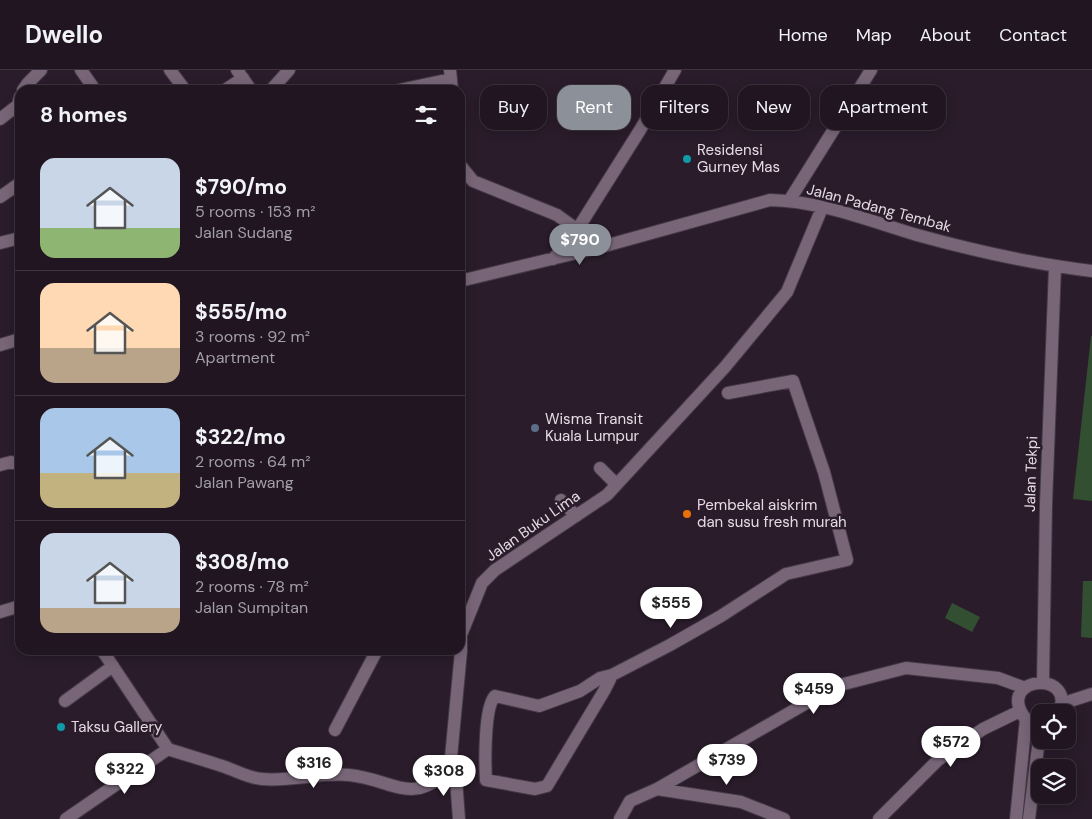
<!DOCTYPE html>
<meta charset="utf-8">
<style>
:root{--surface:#201520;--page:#2d222d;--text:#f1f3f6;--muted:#a29fa5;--line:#3d343e;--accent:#8c9099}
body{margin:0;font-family:"DM Sans",sans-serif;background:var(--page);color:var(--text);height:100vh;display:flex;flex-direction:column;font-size:19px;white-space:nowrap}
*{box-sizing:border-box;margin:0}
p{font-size:16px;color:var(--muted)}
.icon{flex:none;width:28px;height:28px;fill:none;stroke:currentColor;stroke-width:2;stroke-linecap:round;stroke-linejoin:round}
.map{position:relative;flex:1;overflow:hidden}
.side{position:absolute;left:15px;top:15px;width:450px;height:570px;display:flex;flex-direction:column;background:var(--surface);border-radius:15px;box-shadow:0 2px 12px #0003,0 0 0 1px var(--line)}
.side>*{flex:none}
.hud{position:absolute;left:480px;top:15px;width:475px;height:45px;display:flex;gap:10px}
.fabs{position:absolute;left:1031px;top:634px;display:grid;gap:10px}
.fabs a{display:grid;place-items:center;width:45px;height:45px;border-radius:10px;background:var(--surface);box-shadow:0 2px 12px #0003,0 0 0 1px var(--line);font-size:25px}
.price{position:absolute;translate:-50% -42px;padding:0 11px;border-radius:18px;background:#fff;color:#222;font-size:16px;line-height:32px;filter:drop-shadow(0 1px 2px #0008)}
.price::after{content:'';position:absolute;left:50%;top:30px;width:15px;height:11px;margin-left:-8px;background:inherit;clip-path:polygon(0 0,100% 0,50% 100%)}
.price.on{background:var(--accent);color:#fff}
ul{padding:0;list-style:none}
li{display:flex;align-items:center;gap:15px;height:125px;padding:0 25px}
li+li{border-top:1px solid var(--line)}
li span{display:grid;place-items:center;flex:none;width:140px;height:100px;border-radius:15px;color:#555}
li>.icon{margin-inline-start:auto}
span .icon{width:60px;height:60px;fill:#fffc;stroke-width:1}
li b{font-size:21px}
h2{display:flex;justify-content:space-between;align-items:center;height:60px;padding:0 25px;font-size:21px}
.tag{padding:0 18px;border-radius:15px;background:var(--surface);box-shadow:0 2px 12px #0003,0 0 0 1px var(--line);font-size:18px;line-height:45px}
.tag.on{background:var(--accent);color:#fff}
header{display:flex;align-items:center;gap:30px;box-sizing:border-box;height:70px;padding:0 25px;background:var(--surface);border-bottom:1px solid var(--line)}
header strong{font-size:24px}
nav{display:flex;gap:28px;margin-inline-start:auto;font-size:18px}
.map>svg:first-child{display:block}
</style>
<header>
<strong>Dwello</strong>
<nav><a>Home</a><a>Map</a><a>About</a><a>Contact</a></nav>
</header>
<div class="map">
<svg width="1092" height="749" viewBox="0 0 1092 749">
<rect width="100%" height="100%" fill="#2a1c2b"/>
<!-- green -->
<path fill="#324f31" d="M 1091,266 L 1092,266 L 1092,431 L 1073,429 Z
M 1083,511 L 1092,511 L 1092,568 L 1081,567 Z
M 952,533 L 980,547 L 972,562 L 945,548 Z"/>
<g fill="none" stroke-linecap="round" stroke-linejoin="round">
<defs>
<path id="minor" d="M 81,0 L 95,20
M 170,0 L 185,20
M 237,0 L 251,20
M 450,0 L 452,20
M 23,20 L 28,13 L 41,0
M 225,20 L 243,8
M 271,20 L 289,0
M 399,20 L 451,9
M 0,49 L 18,35 L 20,27
M 460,95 L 473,111 L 557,145 L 601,177
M 0,127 L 20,113
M 789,131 L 871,0
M 0,173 L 20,168
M 553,189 L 572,168 L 640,60 L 675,0
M 460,211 L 601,177 L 770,130 C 820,131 870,151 917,165 C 975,181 1033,194 1092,201
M 0,275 L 20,269
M 0,395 L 11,392 L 20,394
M 600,398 L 616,414
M 561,430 L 576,446
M 0,542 L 20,536
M 102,580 L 168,679
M 612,605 L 604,621 L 547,716 L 535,719 L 486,710 C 485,693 484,637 495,626 L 539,636 L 580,621 L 600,608 L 612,605 L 670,575 L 721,546 L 786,504 L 847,490 L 824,402 L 793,311 L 728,323
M 1043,612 L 1046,434 L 1055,197
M 65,631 L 113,596
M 1061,634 L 1092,624
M 1040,654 C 1032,654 1025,650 1021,642 C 1003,605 1076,602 1059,642
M 335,660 L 377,580
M 168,679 C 186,685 204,690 222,696 C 235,700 248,708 262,709 C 291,712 320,702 349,705 C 393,709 412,738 450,698 L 461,581 L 461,565 L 482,513 L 495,500 L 607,425 L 725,297 L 787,222 L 822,138
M 450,698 L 456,709 L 459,749
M 657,719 L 741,732 L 784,749
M 66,749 L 168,679
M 620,749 L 630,731 L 657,719 L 836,616 L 906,598 L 998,608 L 1025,618
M 879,749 L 938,690 L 983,659 L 1020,641
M 1016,749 L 1026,649
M 1029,749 L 1040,661"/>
</defs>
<!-- minor casing -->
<use href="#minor" stroke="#453945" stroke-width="14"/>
<!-- minor -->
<use href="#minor" stroke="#786678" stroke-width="12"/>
</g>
<!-- markers -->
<g fill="#0f9aa8" stroke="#2a1c2b" stroke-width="2">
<circle cx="687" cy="89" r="5"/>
<circle cx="61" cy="657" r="5"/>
</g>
<circle fill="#5c6f8a" stroke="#2a1c2b" stroke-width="2" cx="535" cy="358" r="5"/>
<circle fill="#e8710a" stroke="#2a1c2b" stroke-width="2" cx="687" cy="444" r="5"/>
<g text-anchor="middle" stroke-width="5" stroke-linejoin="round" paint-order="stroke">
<!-- poi labels -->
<g font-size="15" fill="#e6dbe5" stroke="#2a1c2b" text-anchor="start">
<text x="697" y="85">Residensi<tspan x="697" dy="17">Gurney Mas</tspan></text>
<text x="545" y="354">Wisma Transit<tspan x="545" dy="17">Kuala Lumpur</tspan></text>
<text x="697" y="440">Pembekal aiskrim<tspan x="697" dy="17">dan susu fresh murah</tspan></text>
<text x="71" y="662">Taksu Gallery</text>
</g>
<!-- street labels -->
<g font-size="15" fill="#e6dbe5" stroke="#2a1c2b">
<text transform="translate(879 138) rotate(15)" y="5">Jalan Padang Tembak</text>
<text transform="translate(1031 404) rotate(-88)" y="5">Jalan Tekpi</text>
<text transform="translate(533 456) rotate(-35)" y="5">Jalan Buku Lima</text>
</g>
</g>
</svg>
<div class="fabs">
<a><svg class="icon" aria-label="locate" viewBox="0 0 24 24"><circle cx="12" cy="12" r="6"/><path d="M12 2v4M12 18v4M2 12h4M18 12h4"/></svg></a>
<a><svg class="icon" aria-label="layers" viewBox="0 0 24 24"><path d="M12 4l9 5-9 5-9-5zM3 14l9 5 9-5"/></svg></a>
</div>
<b class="price on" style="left:580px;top:196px">$790</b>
<b class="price" style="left:671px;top:559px">$555</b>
<b class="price" style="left:814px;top:645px">$459</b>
<b class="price" style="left:951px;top:698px">$572</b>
<b class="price" style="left:727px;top:716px">$739</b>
<b class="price" style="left:314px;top:719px">$316</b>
<b class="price" style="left:125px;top:725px">$322</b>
<b class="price" style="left:444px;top:727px">$308</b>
<div class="hud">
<a class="tag">Buy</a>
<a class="tag on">Rent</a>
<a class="tag">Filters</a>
<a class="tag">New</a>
<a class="tag">Apartment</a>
</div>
<section class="side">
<h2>8 homes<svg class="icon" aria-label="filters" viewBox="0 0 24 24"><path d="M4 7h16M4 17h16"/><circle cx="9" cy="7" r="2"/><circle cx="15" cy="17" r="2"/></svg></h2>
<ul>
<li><span style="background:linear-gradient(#c9d6e8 70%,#8fb573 0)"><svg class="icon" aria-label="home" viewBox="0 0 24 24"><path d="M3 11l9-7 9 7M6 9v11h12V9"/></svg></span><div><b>$790/mo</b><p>5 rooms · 153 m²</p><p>Jalan Sudang</p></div></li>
<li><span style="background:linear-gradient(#ffd9b3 65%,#b9a48a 0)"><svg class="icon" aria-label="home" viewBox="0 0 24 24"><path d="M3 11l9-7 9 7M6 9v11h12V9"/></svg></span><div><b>$555/mo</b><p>3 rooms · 92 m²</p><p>Apartment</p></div></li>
<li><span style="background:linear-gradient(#a9c7e8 65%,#c2b280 0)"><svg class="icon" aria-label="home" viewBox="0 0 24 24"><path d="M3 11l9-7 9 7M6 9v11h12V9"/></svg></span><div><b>$322/mo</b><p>2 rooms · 64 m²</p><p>Jalan Pawang</p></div></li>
<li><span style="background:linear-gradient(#c9d6e8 75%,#b9a48a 0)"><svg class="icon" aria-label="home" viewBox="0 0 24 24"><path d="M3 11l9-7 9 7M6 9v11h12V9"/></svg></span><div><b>$308/mo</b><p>2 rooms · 78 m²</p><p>Jalan Sumpitan</p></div></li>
</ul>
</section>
</div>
